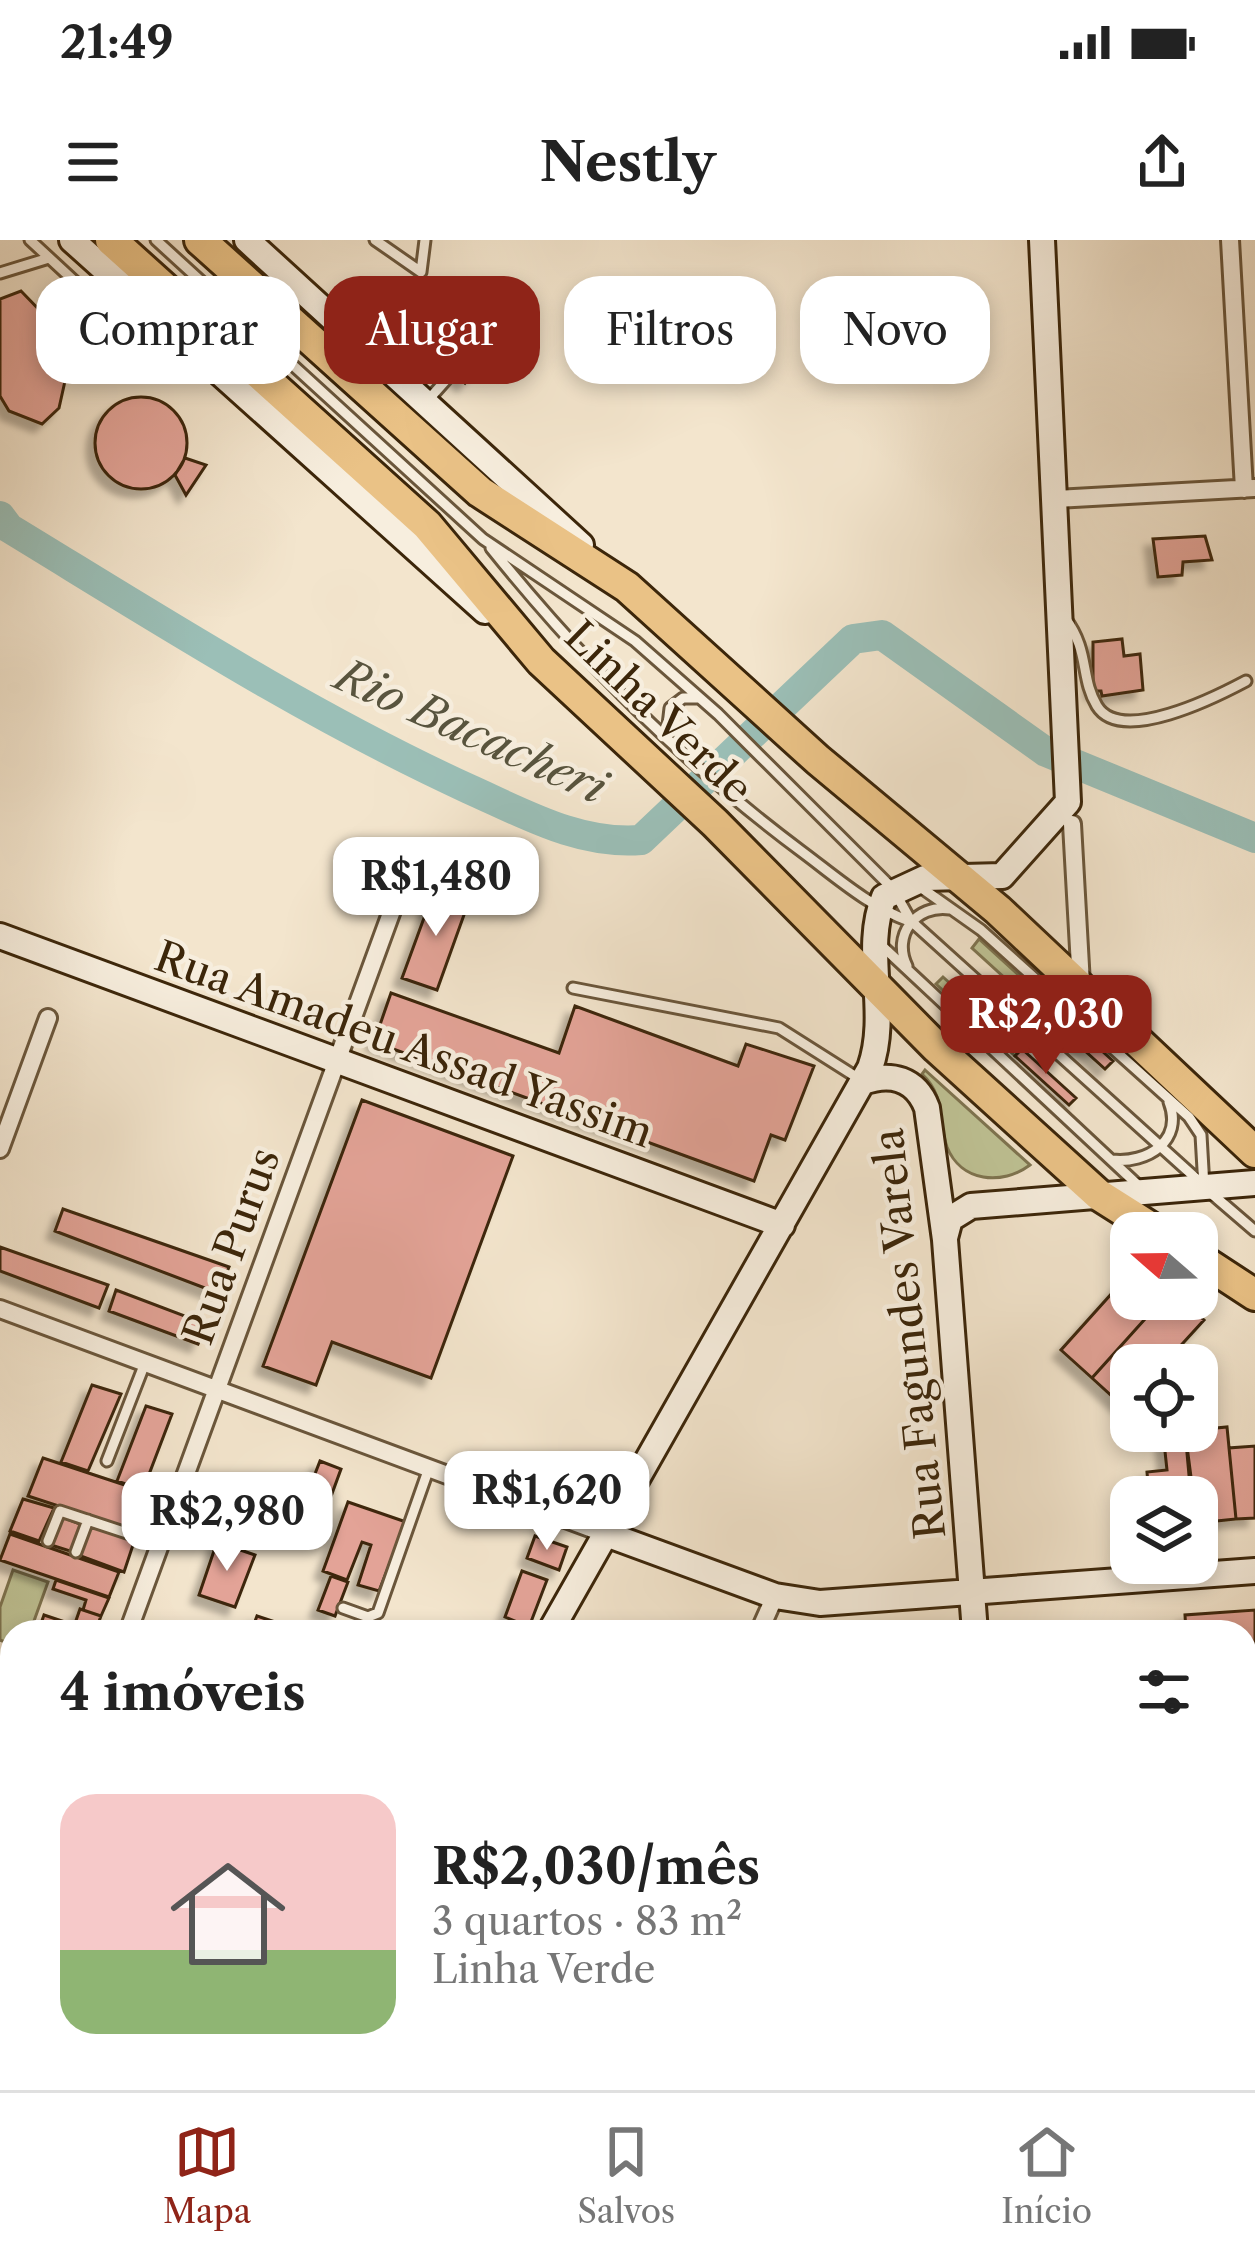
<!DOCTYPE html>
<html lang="pt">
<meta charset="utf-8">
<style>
:root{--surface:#fff;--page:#f6f6f6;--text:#222;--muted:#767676;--line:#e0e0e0;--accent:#8f2418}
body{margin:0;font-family:"Libre Caslon Text",serif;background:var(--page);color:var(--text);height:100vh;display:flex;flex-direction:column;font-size:45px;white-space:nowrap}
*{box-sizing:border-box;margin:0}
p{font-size:39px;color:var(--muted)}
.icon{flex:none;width:66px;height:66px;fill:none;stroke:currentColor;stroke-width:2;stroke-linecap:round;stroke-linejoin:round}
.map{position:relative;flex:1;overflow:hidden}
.details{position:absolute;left:0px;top:1380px;width:1257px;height:471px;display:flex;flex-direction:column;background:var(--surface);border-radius:36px 36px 0 0;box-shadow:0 6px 18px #0003}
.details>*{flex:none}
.guide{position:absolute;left:36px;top:36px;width:1185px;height:108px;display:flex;gap:24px}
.needle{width:78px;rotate:290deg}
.buttons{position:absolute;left:1110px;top:972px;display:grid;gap:24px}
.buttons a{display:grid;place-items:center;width:108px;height:108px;border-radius:24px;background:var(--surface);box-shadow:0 6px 18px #0003;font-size:60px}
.price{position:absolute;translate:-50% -102px;padding:0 27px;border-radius:24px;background:#fff;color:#222;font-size:39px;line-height:78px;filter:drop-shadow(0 3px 6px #0008)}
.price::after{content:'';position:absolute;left:50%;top:72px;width:36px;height:27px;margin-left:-18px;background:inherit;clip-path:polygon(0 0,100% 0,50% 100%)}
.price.on{background:var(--accent);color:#fff}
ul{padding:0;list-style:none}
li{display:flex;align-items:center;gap:36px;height:300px;padding:0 60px}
li span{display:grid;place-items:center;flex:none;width:336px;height:240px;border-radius:36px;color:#555}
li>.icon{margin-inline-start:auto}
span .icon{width:144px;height:144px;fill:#fffc;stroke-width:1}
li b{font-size:51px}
h2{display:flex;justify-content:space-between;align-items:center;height:144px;padding:0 60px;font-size:51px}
.chip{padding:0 42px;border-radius:36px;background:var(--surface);box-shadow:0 6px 18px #0003;font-size:42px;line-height:108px}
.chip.on{background:var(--accent);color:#fff}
.status{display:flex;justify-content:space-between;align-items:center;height:84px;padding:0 60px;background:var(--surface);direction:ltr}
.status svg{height:33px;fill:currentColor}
header{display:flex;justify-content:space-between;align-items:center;height:156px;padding:0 60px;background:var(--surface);font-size:54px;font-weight:700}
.menu{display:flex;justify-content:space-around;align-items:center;height:168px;border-top:3px solid var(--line);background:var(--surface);font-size:33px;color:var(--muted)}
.menu a{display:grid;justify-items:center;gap:6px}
.menu .on{color:var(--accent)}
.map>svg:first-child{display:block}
</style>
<div class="status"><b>21:49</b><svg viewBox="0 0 49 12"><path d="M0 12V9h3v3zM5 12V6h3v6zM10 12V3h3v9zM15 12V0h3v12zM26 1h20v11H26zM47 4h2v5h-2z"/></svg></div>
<header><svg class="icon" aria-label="menu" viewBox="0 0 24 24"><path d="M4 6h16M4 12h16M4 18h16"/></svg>Nestly<svg class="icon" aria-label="share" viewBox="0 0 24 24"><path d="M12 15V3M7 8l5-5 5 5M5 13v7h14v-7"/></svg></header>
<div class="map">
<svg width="1255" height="1850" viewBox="0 0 1255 1850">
<defs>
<filter id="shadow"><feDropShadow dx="-8" dy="8" stdDeviation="3" flood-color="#0004"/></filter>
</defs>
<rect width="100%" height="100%" fill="#f3e5cd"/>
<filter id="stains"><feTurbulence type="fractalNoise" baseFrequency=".00167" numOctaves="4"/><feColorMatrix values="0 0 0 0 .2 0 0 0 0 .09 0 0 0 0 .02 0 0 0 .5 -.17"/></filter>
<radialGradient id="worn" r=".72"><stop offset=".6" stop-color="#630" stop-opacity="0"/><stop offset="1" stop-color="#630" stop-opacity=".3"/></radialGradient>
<!-- green -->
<path fill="#bfc395" stroke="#7e7450" stroke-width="3" d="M 979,699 L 1059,772 L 1052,781 L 972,708 Z
M 943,737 L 1022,809 L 1015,816 L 936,744 Z
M 925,830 L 1030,925 C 1002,946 961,942 947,907 C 937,879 946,856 922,834 Z
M 13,1330 L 48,1342 L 30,1392 L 12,1392 L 12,1405 L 0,1400 L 0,1367 Z"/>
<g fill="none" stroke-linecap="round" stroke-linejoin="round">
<!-- river -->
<path stroke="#9bbfb7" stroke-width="30" d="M 0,276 L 9,288 C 160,380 308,475 469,549 C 525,574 579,605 641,600 L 853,399 L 882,395 L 1046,512 L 1255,598"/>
</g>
<!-- building -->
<path fill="#e3a397" stroke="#3c260a" stroke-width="3" filter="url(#shadow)" d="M 21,51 L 49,80 L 41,108 L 67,132 L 59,168 L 42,184 L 9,171 L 0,156 L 0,59 Z
M 433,74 L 485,120 L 465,143 L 413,97 Z
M95 203a46 46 0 1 1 92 0a46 46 0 1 1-92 0Z
M 185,218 L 206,225 L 186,255 L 175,235 Z
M 1205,296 L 1212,320 L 1183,322 L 1182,335 L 1158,337 L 1153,299 Z
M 1122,399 L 1124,416 L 1140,414 L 1143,450 L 1102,456 L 1101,451 L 1093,451 L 1093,402 Z
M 435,648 L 469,661 L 437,750 L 402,738 Z
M 391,753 L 559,813 L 575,766 L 738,826 L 746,804 L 814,826 L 785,900 L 771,895 L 754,941 L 374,802 Z
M 1059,772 L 1113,821 L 1105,829 L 1052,781 Z
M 1022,809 L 1076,858 L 1069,865 L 1015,816 Z
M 362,860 L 513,916 L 431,1138 L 332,1102 L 316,1145 L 263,1126 Z
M 63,969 L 229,1027 L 218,1053 L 55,991 Z
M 0,1007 L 108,1045 L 99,1068 L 0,1031 Z
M 1131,1032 L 1131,1059 L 1163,1059 L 1092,1138 L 1061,1110 Z
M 116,1050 L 206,1084 L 198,1104 L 109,1071 Z
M 1163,1059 L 1181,1059 L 1204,1080 L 1163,1125 L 1131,1125 L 1131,1161 L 1125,1168 L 1092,1138 Z
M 92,1145 L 121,1154 L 88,1231 L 61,1222 Z
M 146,1166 L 172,1174 L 143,1250 L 117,1241 Z
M 1227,1187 L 1236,1279 L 1197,1283 L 1185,1191 Z
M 1185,1191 L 1191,1257 L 1149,1257 L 1147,1232 L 1167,1230 L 1163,1193 Z
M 1255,1206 L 1255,1278 L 1236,1279 L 1229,1208 Z
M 43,1218 L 152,1254 L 138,1292 L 28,1256 Z
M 320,1221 L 341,1229 L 326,1270 L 304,1262 Z
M 23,1259 L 54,1268 L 39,1301 L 10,1291 Z
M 348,1262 L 406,1282 L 379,1351 L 358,1345 L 371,1305 L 362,1302 L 347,1340 L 323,1331 Z
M 62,1277 L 83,1285 L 73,1312 L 51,1305 Z
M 90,1284 L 135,1299 L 124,1332 L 78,1315 Z
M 10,1294 L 119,1332 L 109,1357 L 0,1320 Z
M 535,1296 L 567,1307 L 559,1330 L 527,1318 Z
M 217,1302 L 255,1315 L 235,1367 L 199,1355 Z
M 522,1331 L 547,1340 L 529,1387 L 505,1377 Z
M 331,1336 L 348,1342 L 335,1376 L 318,1370 Z
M 56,1340 L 109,1358 L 101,1376 L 83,1370 L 86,1360 L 53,1349 Z
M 80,1369 L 101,1376 L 95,1392 L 72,1392 Z
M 1255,1370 L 1255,1519 L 1245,1520 L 1245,1392 L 1186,1392 L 1185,1375 Z
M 44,1375 L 74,1385 L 72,1392 L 38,1392 Z
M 257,1376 L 287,1386 L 284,1392 L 251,1392 Z
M 0,1489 L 12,1493 L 12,1523 L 2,1551 Z
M 12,1542 L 12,1605 L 11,1606 L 0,1602 L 0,1576 Z"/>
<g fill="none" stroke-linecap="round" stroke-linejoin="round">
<defs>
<path id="lane" d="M 30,0 L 97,62 L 132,61
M 156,0 L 483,299 L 635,401 L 718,474 L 893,649 L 911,681 L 1200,942
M 375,0 L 421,32 L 425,0
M 0,33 L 49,18
M 449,74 L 479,103
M 397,137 L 449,74 L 455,58 L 490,45 L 479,103 L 429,159
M 491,308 C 582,421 684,524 801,611 C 836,637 868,666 909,681
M 1065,378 C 1090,411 1080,438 1097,466 C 1121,505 1216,457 1246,441
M 667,494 L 670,468 L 683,458 L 699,458
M 916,644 L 981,690 L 1189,877 L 1201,895 L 1204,947
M 881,705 L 1140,947
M 907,726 C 892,696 915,664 950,669
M 573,748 L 779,788 L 861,840
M 1112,920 C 1147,924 1184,901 1169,862
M 1212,954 L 1255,991
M 107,1221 L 145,1123
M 48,1301 L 60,1271 L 160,1304
M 76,1312 L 88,1280
M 343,1368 L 368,1377 L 378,1373 L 429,1228"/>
<path id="street" d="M 1230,0 L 1244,249
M 1056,259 L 1254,248
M 1072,584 L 1081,744
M 0,909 L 48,778
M 0,1069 L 606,1294
M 128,1392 L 401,646
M 759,1392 L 775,1356
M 0,1449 L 12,1453
M 369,1839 L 370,1850"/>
<path id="secondary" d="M 72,0 L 485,371
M 247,0 L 581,305
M 0,696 L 782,985
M 863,842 C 891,832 916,839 927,868 L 945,1000 L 975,1392
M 945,998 L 950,979 L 971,966 L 1255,943
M 606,1294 L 775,1356 L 820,1363 L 1255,1331
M 550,1392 L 870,828 C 890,772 862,710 884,657 L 925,638 L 1002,636 L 1068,562 L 1042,0
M 1245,1719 L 1255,1718
M 618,1839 L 619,1850
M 1010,1839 L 1011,1850"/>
<path id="highway" d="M 111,0 L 427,285 L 541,421 L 715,583 L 937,808 L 1099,955 L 1159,993
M 200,0 L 480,252 L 627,347 L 818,520 L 998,670 L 1255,912
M 1197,1017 L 1255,1055"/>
</defs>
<!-- lane casing -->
<use href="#lane" stroke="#6a563b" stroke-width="15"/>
<!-- street casing -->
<use href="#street" stroke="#6a563b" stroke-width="22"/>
<!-- secondary casing -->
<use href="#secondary" stroke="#3c260a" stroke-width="30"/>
<!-- highway casing -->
<use href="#highway" stroke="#3c260a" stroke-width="36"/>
<!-- lane -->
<use href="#lane" stroke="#f7eede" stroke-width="9"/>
<!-- street -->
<use href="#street" stroke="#f7eede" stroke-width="16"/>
<!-- secondary -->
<use href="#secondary" stroke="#f7eede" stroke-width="24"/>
<!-- highway -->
<use href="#highway" stroke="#eac286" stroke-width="30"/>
</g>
<g text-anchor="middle" stroke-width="9" stroke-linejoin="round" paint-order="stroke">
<!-- street labels -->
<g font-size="42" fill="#3c260a" stroke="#f7eede">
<text transform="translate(659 472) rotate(44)" y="15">Linha Verde</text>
<text transform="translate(404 804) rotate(20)" y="15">Rua Amadeu Assad Yassim</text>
<text transform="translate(231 1006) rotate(-70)" y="15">Rua Purus</text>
<text transform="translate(909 1094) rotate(-96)" y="15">Rua Fagundes Varela</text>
</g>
<!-- water labels -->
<g font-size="45" font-style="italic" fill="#58543e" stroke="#f7eede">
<text transform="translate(471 491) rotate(24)" y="16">Rio Bacacheri</text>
</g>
</g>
<rect width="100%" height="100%" filter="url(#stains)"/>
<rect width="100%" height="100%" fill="url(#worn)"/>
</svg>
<div class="buttons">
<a><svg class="needle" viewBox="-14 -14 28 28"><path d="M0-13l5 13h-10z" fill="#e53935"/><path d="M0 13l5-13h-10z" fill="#767676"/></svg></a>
<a><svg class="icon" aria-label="locate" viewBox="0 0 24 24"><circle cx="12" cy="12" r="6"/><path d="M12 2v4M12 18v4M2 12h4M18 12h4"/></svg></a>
<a><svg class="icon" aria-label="layers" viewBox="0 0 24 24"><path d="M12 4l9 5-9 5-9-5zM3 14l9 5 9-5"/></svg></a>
</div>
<b class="price" style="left:436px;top:699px">R$1,480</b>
<b class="price on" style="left:1046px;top:837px">R$2,030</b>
<b class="price" style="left:547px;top:1313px">R$1,620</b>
<b class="price" style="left:227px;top:1334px">R$2,980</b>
<div class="guide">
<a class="chip">Comprar</a>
<a class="chip on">Alugar</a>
<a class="chip">Filtros</a>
<a class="chip">Novo</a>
</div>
<section class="details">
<h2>4 imóveis<svg class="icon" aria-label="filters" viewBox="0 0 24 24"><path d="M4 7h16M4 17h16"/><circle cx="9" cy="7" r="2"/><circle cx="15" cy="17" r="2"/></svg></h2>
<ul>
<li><span style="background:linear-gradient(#f6c9c9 65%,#8fb573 0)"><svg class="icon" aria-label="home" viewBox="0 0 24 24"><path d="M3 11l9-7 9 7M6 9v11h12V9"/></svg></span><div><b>R$2,030/mês</b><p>3 quartos · 83 m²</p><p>Linha Verde</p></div></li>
</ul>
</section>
</div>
<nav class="menu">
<a class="on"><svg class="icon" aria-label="map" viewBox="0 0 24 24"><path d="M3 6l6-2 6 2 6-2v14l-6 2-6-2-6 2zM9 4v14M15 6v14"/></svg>Mapa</a>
<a><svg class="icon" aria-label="saved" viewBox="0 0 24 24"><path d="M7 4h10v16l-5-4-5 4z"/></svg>Salvos</a>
<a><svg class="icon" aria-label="home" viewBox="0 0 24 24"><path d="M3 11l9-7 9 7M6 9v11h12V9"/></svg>Início</a>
</nav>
